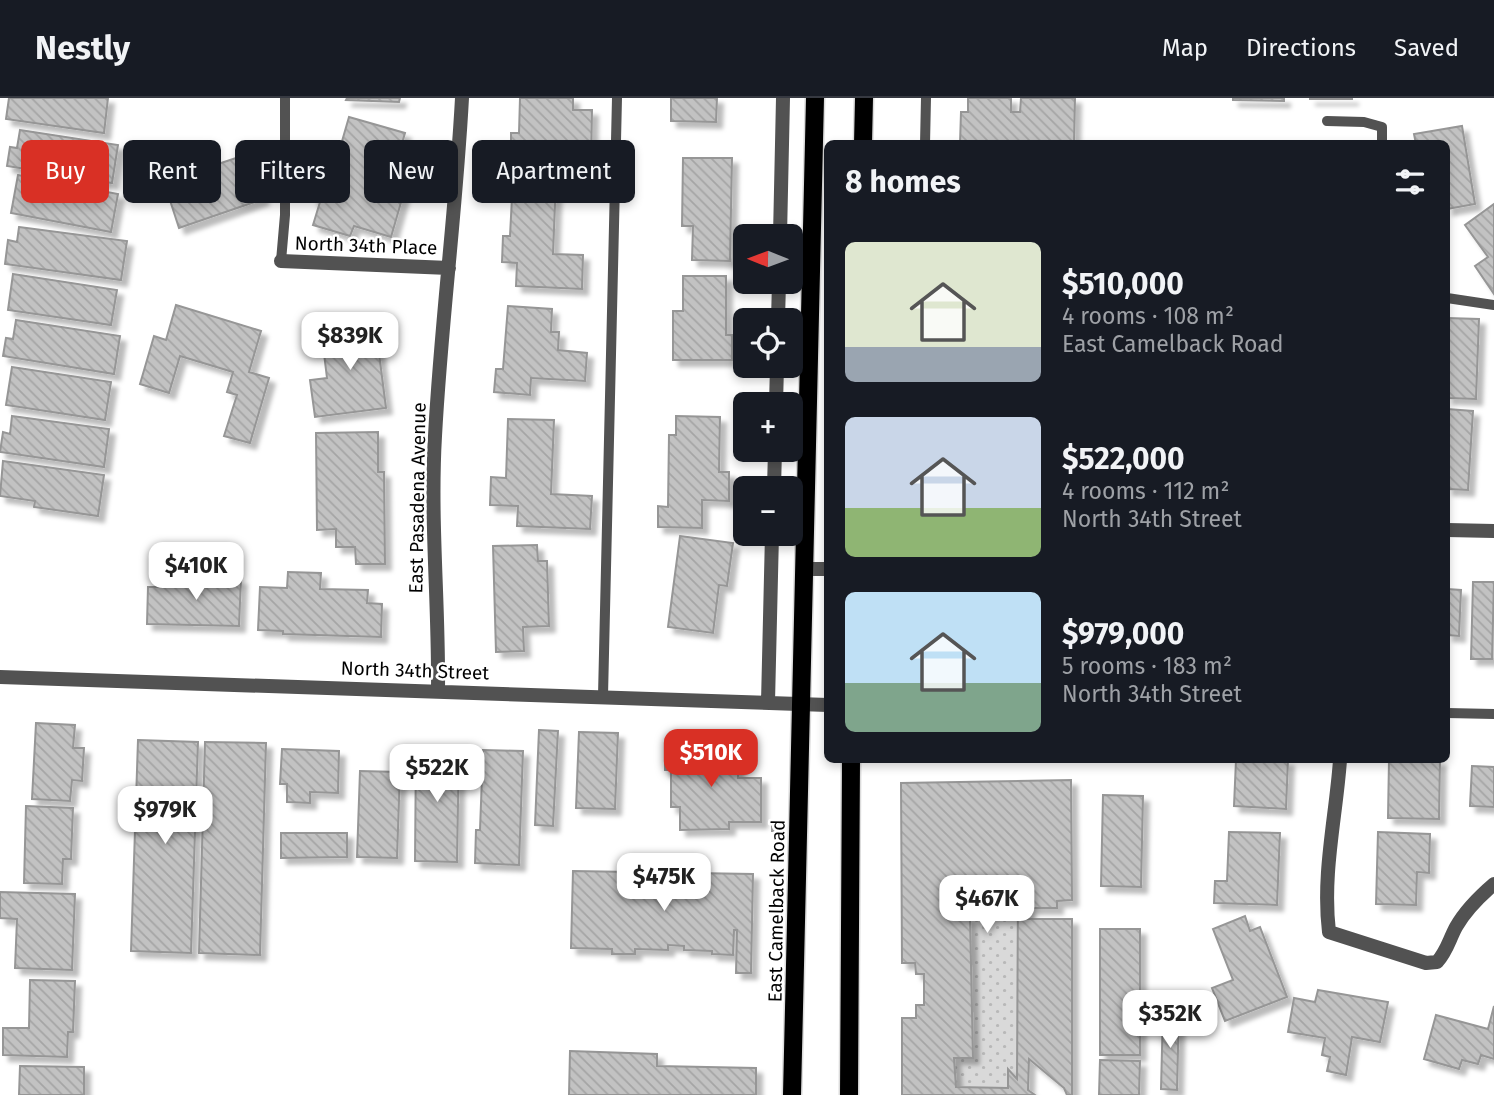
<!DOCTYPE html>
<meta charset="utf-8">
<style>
:root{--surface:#171b24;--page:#20242c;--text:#f1f3f6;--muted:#9ea1a6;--line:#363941;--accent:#d93025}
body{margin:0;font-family:"Fira Sans",sans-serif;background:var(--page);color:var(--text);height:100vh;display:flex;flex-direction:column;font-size:26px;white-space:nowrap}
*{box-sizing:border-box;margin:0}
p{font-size:23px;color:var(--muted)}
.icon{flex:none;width:38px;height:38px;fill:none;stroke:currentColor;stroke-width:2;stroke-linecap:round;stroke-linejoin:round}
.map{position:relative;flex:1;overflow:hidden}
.side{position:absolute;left:824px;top:42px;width:626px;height:623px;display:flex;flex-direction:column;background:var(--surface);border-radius:10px;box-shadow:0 4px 10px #0003}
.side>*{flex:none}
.top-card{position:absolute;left:21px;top:42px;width:665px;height:63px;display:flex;gap:14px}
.needle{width:46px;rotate:271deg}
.fabs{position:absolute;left:733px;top:126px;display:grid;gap:14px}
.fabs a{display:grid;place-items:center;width:70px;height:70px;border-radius:10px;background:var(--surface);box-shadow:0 4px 10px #0003;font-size:35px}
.price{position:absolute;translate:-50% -60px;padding:0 16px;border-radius:14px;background:#fff;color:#222;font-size:23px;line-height:46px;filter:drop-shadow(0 2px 4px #0008)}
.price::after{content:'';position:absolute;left:50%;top:42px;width:21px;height:16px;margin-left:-10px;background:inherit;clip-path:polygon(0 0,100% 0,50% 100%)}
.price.active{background:var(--accent);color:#fff}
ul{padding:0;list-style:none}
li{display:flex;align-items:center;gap:21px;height:175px;padding:0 21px}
li span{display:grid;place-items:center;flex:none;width:196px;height:140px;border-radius:10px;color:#555}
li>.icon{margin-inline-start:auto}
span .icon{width:84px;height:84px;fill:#fffc;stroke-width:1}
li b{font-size:30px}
h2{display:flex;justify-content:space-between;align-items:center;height:84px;padding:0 21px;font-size:30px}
.chip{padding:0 24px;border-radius:10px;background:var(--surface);box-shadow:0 4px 10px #0003;font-size:24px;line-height:63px}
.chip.active{background:var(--accent);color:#fff}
header{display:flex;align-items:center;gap:42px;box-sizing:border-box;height:98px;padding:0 35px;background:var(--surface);border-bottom:2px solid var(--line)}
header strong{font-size:33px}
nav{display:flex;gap:38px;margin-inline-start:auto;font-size:24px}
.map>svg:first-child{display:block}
</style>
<header>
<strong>Nestly</strong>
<nav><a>Map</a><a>Directions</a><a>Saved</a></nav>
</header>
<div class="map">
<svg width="1494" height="997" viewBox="0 0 1494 997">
<defs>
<pattern id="grass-dots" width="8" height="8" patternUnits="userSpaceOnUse" patternTransform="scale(1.75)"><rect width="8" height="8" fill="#d9d9d9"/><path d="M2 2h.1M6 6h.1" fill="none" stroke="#b8b8b8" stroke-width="1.8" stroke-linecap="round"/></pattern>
<pattern id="building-back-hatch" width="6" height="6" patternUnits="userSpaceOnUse" patternTransform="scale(1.75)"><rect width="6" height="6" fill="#c2c2c2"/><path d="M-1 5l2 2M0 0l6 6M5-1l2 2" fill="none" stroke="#a5a5a5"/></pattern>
<filter id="shadow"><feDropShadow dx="6" dy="6" stdDeviation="2" flood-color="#0004"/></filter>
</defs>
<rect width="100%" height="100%" fill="#fff"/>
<!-- grass -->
<path fill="url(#grass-dots)" d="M 954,788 L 1018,789 L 1017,981 L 1008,972 L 1008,990 L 956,989 L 954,960 L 973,960 L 970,821 L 956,819 Z"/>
<!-- building -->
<path fill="url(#building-back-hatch)" stroke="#969696" stroke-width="2" fill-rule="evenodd" filter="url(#shadow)" d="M 9,0 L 108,0 L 104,35 L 6,21 Z
M 347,0 L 400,0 L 399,4 L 346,2 Z
M 520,0 L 573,0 L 573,12 L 592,12 L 591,68 L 511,66 L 511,35 L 519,35 Z
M 671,0 L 717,0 L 716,24 L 671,23 Z
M 968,0 L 1011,0 L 1011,14 L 1020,14 L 1021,0 L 1075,0 L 1074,46 L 960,46 L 961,14 L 968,14 Z
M 1233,0 L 1284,0 L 1284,3 L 1233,2 Z
M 1310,0 L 1352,0 L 1352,1 L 1310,1 Z
M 349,19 L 405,35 L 389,90 L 404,94 L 391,139 L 354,128 L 350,138 L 313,127 L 320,104 L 312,102 L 322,67 L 334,71 Z
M 1462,28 L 1475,106 L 1447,111 L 1447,46 L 1416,46 L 1414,36 Z
M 20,32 L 118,47 L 112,85 L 7,68 L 10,49 L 17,50 Z
M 248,56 L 263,101 L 179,130 L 164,84 Z
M 683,60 L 732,60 L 730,163 L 692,162 L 693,128 L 682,128 Z
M 18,77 L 118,96 L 111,134 L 11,115 Z
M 513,80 L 556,82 L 553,156 L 583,157 L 582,191 L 516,188 L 517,165 L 502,164 L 503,138 L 510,138 Z
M 1494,106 L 1494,196 L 1475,168 L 1488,159 L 1465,127 Z
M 19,129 L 127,143 L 121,182 L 5,166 L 8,142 L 17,144 Z
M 13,176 L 117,192 L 111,227 L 8,212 Z
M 683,178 L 726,178 L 726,237 L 732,237 L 732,262 L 673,262 L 673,213 L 683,213 Z
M 176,207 L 261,233 L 249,274 L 269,280 L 250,345 L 224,338 L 237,297 L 227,294 L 233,274 L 180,258 L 169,295 L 140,286 L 154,238 L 166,242 Z
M 508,208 L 552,211 L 551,234 L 559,234 L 558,252 L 587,255 L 585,283 L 531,280 L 530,297 L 494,294 L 496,271 L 503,271 Z
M 1447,220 L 1479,221 L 1476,301 L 1447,300 Z
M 16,222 L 120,238 L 114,276 L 3,258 L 6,240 L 13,241 Z
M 375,224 L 386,310 L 315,319 L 310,282 L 327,280 L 321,231 Z
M 12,269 L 111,284 L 105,322 L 6,307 Z
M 1447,311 L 1473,313 L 1468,392 L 1447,391 Z
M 12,318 L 109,331 L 104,369 L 0,354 L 3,334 L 10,336 Z
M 676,318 L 720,319 L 719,374 L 729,374 L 729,403 L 702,402 L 702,430 L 658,429 L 658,408 L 668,409 L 669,337 L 676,337 Z
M 508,321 L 554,322 L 551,396 L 592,398 L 590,431 L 517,428 L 518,408 L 490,407 L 491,379 L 506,380 Z
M 378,334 L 378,374 L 384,374 L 385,466 L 356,466 L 355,449 L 336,449 L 336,431 L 317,432 L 316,335 Z
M 3,363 L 104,377 L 98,418 L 34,409 L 35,403 L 0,398 Z
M 680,438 L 733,445 L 727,488 L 719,487 L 713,535 L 668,529 Z
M 537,447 L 538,463 L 547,463 L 549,528 L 523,529 L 524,553 L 496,554 L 493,448 Z
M 177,473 L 200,474 L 200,479 L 241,481 L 239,528 L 147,526 L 148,489 L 177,489 Z
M 288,474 L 321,475 L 320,491 L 368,492 L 367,505 L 382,506 L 381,539 L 283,536 L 283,533 L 258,532 L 260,489 L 287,490 Z
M 1473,484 L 1494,484 L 1492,561 L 1471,561 Z
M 1447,491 L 1461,492 L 1459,538 L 1447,537 Z
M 36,625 L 75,627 L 73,650 L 84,650 L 82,683 L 72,682 L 70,703 L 32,701 Z
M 539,632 L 558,633 L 553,728 L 535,727 Z
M 579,634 L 618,635 L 615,711 L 576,710 Z
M 138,642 L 198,644 L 191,855 L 131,853 Z
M 205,644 L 266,645 L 260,857 L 199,855 Z
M 416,648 L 459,649 L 457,764 L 415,763 Z
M 717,648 L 717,656 L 738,656 L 738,680 L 761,680 L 761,724 L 729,724 L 729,731 L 680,732 L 680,709 L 671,709 L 671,672 L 665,672 L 665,649 Z
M 282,651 L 339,653 L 338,695 L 310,694 L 310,705 L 287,704 L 287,686 L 280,686 Z
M 483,652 L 523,653 L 519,767 L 475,765 L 476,732 L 480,732 Z
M 1236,662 L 1288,662 L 1286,711 L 1234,708 Z
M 1389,662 L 1440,662 L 1439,721 L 1388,720 Z
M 1472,668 L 1494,669 L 1494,709 L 1470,708 Z
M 360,673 L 400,674 L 397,760 L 357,759 Z
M 1071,682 L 1072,802 L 1057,803 L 1057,810 L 1029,810 L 1028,821 L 1072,821 L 1072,997 L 1067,997 L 1064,990 L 1029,961 L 1028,992 L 1035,997 L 902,997 L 902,920 L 916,920 L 916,907 L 924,907 L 924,876 L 916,876 L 915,865 L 902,865 L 901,685 ZM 954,788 L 1018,789 L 1017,981 L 1008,971 L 1008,990 L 956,989 L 954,960 L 973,960 L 970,820 L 956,819 Z
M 1103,697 L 1143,698 L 1141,789 L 1101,788 Z
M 26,708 L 73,710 L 71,761 L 63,761 L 62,786 L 24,785 Z
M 772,722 L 777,722 L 777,733 L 772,733 Z
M 1229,734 L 1280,735 L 1277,807 L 1214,805 L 1215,783 L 1227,783 Z
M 1378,734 L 1430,736 L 1429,775 L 1417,774 L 1416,807 L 1376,806 Z
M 281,735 L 347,735 L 347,759 L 281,760 Z
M 573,773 L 753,776 L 751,875 L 736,875 L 737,832 L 734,832 L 733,857 L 712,856 L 712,853 L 684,852 L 684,848 L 668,847 L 668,852 L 635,851 L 635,856 L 612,856 L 612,851 L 571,850 Z
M 0,794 L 75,796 L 72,872 L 15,870 L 17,821 L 0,820 Z
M 1245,818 L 1250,833 L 1260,829 L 1287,899 L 1225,923 L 1212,890 L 1233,882 L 1213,831 Z
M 1100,831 L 1140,831 L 1140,957 L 1100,957 Z
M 30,882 L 75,883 L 73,934 L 68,934 L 67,959 L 3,957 L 3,930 L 29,930 Z
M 1318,892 L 1388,904 L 1380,944 L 1352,939 L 1346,977 L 1327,973 L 1330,959 L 1322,957 L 1325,940 L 1288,934 L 1294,900 L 1315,904 Z
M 1494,908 L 1494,961 L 1481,957 L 1478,966 L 1462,962 L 1459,971 L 1424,961 L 1436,917 L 1488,931 Z
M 1163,913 L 1179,913 L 1177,992 L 1161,991 Z
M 570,953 L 657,956 L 657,968 L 756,970 L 756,997 L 569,997 Z
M 1100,962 L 1140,963 L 1139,997 L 1099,997 Z
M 20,968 L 84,969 L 84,997 L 19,997 Z"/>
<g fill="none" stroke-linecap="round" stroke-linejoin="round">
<defs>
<path id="primary" d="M 863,46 L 864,0
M 792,997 L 815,0
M 849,997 L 851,662"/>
</defs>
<!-- primary casing -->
<use href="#primary" stroke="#dbdbdb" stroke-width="21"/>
<!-- lane -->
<path stroke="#525252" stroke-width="10" d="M 1327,23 L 1364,24 L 1382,29 L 1382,46
M 925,46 L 926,0
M 281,163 L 285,117 L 285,0
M 1447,200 L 1494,207
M 603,598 L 617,0
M 1447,615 L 1494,616"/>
<!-- street -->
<path stroke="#525252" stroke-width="14" d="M 780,138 L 783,0
M 281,163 L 449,170
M 778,222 L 779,184
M 776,306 L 777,268
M 774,390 L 775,352
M 1447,432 L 1494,433
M 804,471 L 828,471
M 0,579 L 828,607
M 438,592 C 439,507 430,423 435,338 C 441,225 456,113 462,0
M 768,604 L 772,436
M 1340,662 C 1336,719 1322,776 1329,834 L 1426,865 L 1437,864 C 1447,853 1449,842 1456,829 C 1465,813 1480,798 1494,786"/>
<!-- primary -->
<use href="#primary" stroke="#000" stroke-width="18"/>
</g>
<g text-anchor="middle" stroke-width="5" stroke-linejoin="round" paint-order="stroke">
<!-- street labels -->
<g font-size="19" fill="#000" stroke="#fff">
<text transform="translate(366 147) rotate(2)" y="7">North 34th Place</text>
<text transform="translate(417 400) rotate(-89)" y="7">East Pasadena Avenue</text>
<text transform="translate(415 572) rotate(2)" y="7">North 34th Street</text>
<text transform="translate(776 813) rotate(-89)" y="7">East Camelback Road</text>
</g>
</g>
</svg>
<div class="fabs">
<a><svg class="needle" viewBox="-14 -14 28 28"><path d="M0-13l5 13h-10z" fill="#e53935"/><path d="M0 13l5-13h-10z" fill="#9ea1a6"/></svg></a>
<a><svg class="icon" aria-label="locate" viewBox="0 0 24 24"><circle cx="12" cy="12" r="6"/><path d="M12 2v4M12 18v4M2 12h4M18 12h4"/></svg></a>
<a>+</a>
<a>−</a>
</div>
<b class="price" style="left:350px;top:274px">$839K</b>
<b class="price" style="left:196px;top:504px">$410K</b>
<b class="price active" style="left:711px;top:691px">$510K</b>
<b class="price" style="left:437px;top:706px">$522K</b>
<b class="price" style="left:165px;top:748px">$979K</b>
<b class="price" style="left:664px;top:815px">$475K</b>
<b class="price" style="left:987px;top:837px">$467K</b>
<b class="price" style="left:1170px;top:952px">$352K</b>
<div class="top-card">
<a class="chip active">Buy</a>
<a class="chip">Rent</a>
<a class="chip">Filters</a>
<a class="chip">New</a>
<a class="chip">Apartment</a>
</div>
<section class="side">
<h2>8 homes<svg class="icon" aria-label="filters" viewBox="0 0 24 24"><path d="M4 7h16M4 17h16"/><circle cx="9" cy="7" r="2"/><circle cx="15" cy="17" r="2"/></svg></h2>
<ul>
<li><span style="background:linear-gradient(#dfe7d0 75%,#9aa5b1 0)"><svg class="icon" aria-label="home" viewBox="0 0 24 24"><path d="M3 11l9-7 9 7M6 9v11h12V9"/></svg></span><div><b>$510,000</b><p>4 rooms · 108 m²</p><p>East Camelback Road</p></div></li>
<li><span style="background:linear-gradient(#c9d6e8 65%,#8fb573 0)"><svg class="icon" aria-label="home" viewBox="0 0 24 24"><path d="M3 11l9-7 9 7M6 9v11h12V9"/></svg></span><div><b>$522,000</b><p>4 rooms · 112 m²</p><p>North 34th Street</p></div></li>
<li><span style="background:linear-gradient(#bfe0f5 65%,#7fa58c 0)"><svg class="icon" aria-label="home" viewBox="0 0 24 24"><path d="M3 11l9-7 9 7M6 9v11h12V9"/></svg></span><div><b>$979,000</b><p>5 rooms · 183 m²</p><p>North 34th Street</p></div></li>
</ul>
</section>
</div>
